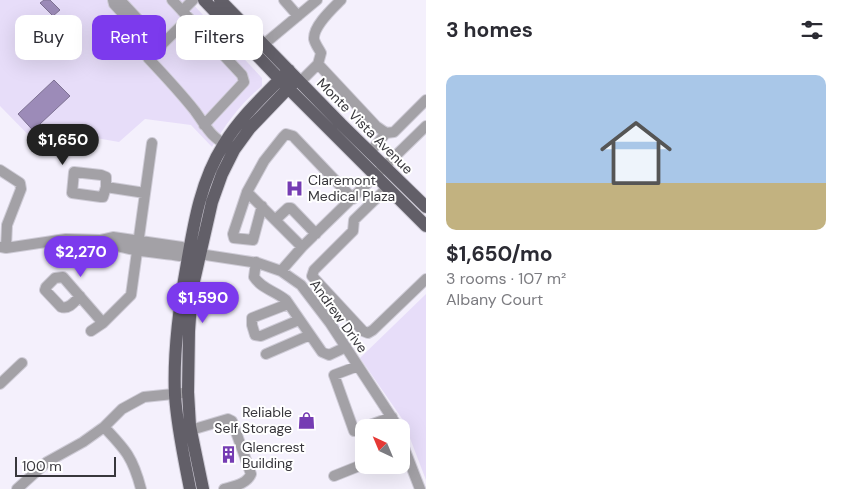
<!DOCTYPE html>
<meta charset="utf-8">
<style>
:root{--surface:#fff;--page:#f2f2f3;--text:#2b2b33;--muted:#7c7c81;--line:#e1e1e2;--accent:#7c3aed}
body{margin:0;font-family:"DM Sans",sans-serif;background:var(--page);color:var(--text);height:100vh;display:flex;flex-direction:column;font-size:19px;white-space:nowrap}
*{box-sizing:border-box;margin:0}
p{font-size:16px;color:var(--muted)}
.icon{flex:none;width:28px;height:28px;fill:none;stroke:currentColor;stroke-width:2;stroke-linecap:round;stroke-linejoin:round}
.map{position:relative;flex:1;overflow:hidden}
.side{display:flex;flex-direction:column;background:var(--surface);width:420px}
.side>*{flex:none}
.hud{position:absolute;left:15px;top:15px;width:335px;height:45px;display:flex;gap:10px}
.needle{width:32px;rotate:316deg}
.controls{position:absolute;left:355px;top:419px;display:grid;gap:10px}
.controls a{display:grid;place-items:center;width:55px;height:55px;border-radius:10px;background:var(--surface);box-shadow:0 5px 20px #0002;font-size:25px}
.scale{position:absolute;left:15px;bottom:12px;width:101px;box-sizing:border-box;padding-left:5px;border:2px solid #38373c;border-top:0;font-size:14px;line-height:18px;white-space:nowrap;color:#38373c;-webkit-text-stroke:4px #fff;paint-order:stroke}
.price{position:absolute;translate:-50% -42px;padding:0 11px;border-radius:18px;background:var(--accent);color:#fff;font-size:16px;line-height:32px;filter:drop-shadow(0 1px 2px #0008)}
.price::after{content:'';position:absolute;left:50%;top:30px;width:15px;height:11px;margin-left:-8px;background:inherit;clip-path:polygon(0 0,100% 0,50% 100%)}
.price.current{background:#222;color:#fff}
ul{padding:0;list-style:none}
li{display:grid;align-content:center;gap:10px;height:265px;padding:0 20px}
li+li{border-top:1px solid var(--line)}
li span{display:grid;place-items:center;height:155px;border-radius:10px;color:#555}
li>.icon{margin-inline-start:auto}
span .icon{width:90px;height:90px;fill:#fffc;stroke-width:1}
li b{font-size:21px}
h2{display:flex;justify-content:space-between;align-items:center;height:60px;padding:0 20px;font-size:21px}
.pill{padding:0 18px;border-radius:10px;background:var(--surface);box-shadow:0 5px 20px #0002;font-size:18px;line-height:45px}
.pill.current{background:var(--accent);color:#fff}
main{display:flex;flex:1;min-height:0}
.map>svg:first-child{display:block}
</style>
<main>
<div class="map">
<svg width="426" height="489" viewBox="0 0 426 489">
<rect width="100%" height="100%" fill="#f4f0fc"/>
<!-- green -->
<path fill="#e7ddf9" d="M 0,0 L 189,0 L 262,78 L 262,86 C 241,103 226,124 212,147 L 191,125 L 145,119 L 119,142 L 73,134 C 66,141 57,156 46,153 L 0,106 Z
M 426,294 L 426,480 L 403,420 L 360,358 Z"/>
<!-- water -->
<path fill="#9c8bb8" stroke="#7e7293" d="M 44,0 L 50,0 L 60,10 L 53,16 L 40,3 Z
M 54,80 L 70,96 L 40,124 L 46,131 L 39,137 L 18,114 Z"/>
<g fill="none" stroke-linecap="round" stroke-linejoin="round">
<defs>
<path id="minor" d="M 113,0 L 114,4 L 137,29 L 150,32
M 120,0 L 162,45
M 172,0 L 242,75 L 244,82 L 204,125
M 284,0 L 298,16
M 182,11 L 193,0
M 189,18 L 148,58 C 164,75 180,92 195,111 C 208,129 209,135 229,147
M 263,45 L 317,0
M 318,64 L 376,126 L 386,133 L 394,132 L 426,100
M 300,82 L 318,64 L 321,53 C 319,49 315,44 314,39 C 313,26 333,8 341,0
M 370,152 L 386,133
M 0,170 L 20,183 L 21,189 L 7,225 L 6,248
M 106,187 L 103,197 L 101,197 L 72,193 L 74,172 L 101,175 L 106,177 L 106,187 L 145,193
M 387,188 L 354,220 L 353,231 L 314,270 L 312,276 L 363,331 L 368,333 L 373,330 L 426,279
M 247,192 L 233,234 L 234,238 L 253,240 L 262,206
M 275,220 L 288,208 L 291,208 L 316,234
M 100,240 C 125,251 153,252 180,256 L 184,252
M 0,247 L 6,248 L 66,239 L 100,240 L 113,237 L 182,247 L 184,252
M 302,247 L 247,192 L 264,161 L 283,137 L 286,134 L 293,136 L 353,199
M 193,253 L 258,263 L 281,271 L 301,285 L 330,323 L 394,421 L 397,428
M 256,262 L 254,277 C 262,289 275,291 286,300 L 322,352 L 329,355 L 346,347
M 281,271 L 302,247 L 426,126
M 80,296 C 75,301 69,310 61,307 L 45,290 L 46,287 L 55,278 L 63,277 L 103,323
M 288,304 L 252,318 L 252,325 L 255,335 L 261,336 L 299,320
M 91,331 L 103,323 L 131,295 L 152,143
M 266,354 L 310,335
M 358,366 L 334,375 L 354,431 L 392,417
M 0,384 L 22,363
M 104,427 C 126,450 133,458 141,489
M 191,430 L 228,419 L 232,421 L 251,474 C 247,484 234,486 224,489
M 401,440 L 420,489
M 334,476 L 364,464
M 17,489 L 47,462 L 83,442 L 104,427 L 122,409 L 144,397 L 183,393"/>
<path id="major" d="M 204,0 L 288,88 L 426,226
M 220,0 L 341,124 L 426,207
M 190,489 C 184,458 177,427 175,395 C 173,351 179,307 187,263 C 194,222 201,180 224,144 C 241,116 266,94 289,70
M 203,489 L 190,426 L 188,392 L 189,331 L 192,290 L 212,202 L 222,174 L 234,150 L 250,128 L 297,79"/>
</defs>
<!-- minor casing -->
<use href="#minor" stroke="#cecbd6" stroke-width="12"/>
<!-- major casing -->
<use href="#major" stroke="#cecbd6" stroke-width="14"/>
<!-- minor -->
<use href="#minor" stroke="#a3a1a6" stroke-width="10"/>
<!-- major -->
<use href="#major" stroke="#625f68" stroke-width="12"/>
</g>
<!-- icons -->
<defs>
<symbol id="hospital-bare" viewBox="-9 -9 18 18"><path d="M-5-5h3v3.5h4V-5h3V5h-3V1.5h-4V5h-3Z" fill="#753cb3" stroke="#fff" stroke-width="2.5" paint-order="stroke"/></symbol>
<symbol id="shop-bare" viewBox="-9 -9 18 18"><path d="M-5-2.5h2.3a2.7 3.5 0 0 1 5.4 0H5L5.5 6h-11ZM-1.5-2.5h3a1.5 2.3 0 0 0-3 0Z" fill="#753cb3" stroke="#fff" stroke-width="2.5" paint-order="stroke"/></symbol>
<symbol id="building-bare" viewBox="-9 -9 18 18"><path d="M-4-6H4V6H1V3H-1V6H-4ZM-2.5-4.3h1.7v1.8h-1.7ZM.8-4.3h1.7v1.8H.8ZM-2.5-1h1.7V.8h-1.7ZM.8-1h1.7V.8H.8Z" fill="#753cb3" stroke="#fff" stroke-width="2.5" paint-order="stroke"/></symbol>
</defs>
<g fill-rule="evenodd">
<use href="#hospital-bare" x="282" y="176" width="25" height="25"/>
<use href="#shop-bare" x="294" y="408" width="25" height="25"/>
<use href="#building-bare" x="216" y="442" width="25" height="25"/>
</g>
<g text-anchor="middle" stroke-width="4" stroke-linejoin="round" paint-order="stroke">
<!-- street labels -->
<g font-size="14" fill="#38373c" stroke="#fff">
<text transform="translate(365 126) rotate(45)" y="5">Monte Vista Avenue</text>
<text transform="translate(339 316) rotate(54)" y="5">Andrew Drive</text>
</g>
<!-- poi labels -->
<g font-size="14" fill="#38373c" stroke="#fff" text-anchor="start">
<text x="308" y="185">Claremont<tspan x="308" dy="16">Medical Plaza</tspan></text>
<text x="292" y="417" text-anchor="end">Reliable<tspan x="292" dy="16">Self Storage</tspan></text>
<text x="242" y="452">Glencrest<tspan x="242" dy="16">Building</tspan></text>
</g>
</g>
</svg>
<div class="controls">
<a><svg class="needle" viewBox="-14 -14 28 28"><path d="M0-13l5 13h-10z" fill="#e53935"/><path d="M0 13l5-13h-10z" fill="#7c7c81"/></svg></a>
</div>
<div class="scale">100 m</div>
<b class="price current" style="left:63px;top:166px">$1,650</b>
<b class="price" style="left:81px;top:278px">$2,270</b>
<b class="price" style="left:203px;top:324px">$1,590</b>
<div class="hud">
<a class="pill">Buy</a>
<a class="pill current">Rent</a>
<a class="pill">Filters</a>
</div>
</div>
<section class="side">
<h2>3 homes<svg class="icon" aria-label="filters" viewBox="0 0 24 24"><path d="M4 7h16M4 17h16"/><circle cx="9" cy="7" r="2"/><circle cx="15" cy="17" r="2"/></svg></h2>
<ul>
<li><span style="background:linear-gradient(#a9c7e8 70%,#c2b280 0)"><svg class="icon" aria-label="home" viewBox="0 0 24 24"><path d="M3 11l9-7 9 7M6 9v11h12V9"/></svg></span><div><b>$1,650/mo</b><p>3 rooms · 107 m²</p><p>Albany Court</p></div></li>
</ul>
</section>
</main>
